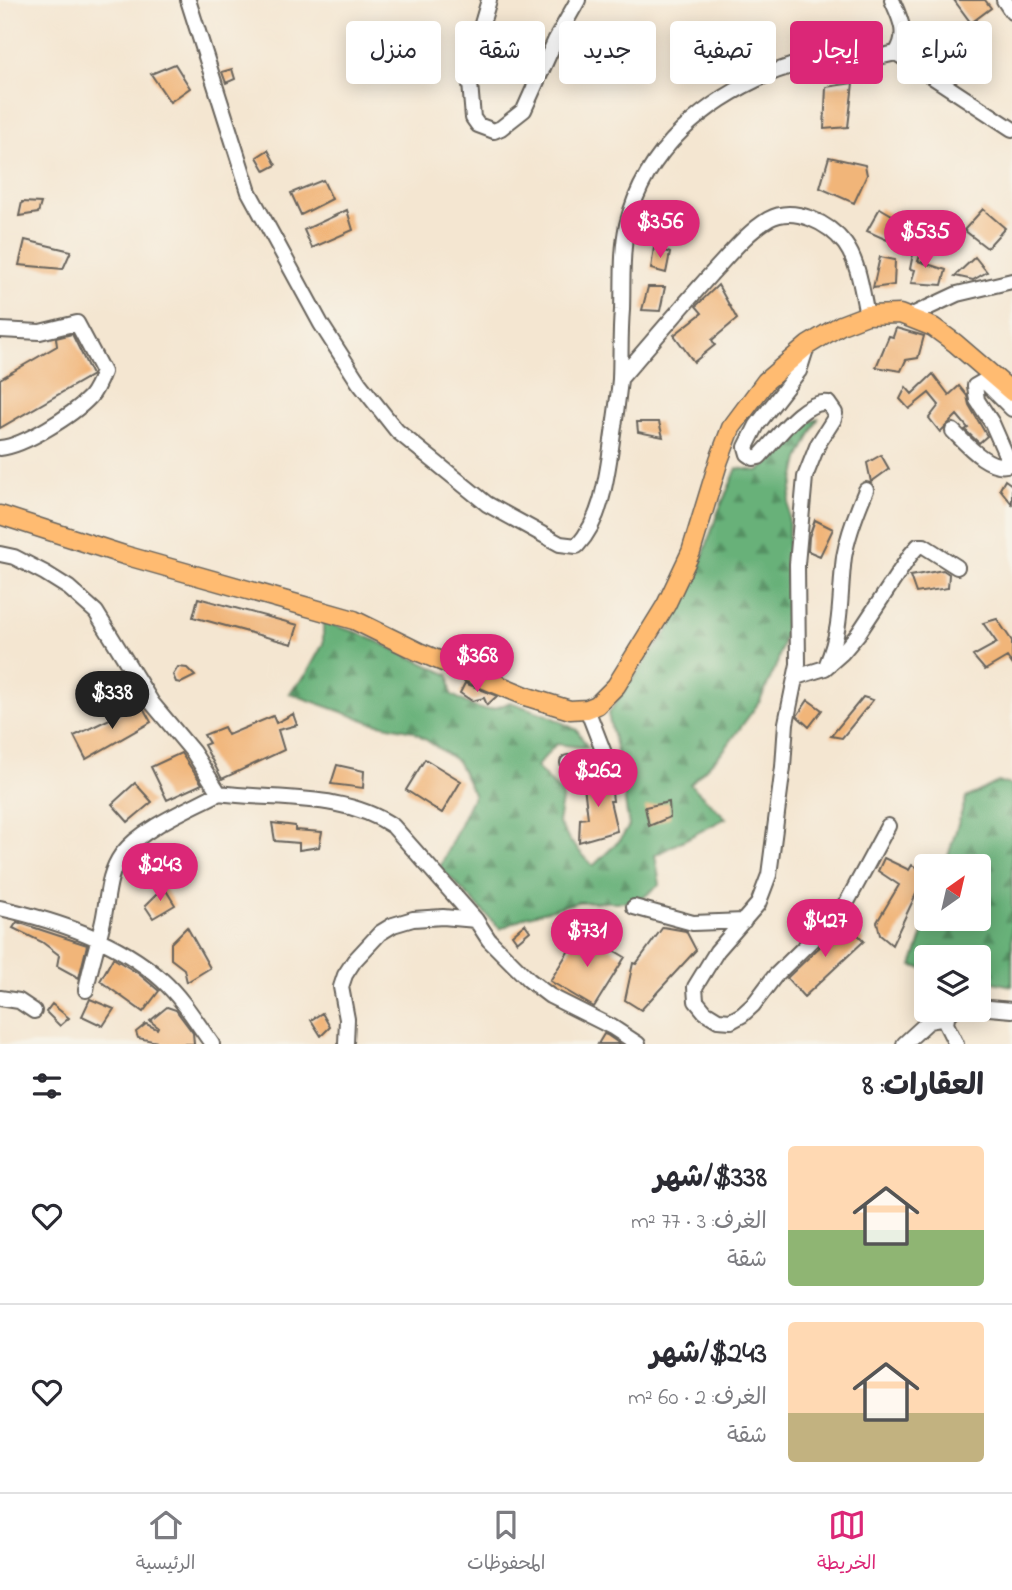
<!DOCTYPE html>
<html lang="ar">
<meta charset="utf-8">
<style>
:root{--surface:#fff;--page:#f7f7f7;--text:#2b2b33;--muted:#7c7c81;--line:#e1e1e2;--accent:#db2777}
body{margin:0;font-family:"Indie Flower","Playpen Sans Arabic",sans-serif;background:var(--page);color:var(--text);direction:rtl;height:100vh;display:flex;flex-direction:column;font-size:26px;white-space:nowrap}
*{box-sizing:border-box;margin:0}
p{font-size:23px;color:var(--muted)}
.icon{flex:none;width:38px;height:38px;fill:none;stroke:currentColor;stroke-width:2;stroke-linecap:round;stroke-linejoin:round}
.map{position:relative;height:1044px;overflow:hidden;direction:ltr}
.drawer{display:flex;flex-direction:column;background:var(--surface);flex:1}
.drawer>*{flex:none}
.top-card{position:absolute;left:21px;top:21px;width:971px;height:63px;direction:rtl;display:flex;gap:14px}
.needle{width:46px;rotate:34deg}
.buttons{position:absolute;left:914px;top:854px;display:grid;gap:14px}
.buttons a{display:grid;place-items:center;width:77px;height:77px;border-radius:7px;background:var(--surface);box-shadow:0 4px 18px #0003;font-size:35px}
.price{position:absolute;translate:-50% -60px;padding:0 16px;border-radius:24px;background:var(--accent);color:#fff;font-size:23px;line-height:46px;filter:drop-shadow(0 2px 4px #0008)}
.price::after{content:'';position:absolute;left:50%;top:42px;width:21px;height:16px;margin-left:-10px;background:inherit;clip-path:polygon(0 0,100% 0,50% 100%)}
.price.active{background:#222;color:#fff}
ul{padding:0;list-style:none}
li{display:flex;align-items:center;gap:21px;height:175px;padding:0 28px}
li+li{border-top:2px solid var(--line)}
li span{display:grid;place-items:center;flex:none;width:196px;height:140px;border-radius:7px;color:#555}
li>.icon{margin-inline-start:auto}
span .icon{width:84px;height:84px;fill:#fffc;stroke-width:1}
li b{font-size:30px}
h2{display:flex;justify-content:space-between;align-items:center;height:84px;padding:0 28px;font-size:30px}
.chip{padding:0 24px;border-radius:7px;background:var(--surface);box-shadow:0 4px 18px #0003;font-size:24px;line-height:63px}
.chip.active{background:var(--accent);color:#fff}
.tabs{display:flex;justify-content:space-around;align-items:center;height:98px;border-top:2px solid var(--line);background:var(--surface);font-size:19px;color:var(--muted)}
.tabs a{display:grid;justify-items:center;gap:4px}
.tabs .active{color:var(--accent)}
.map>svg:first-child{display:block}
</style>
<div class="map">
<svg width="1012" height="1044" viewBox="0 0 1012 1044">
<defs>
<pattern id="forest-firs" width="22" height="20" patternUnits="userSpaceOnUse" patternTransform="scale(1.75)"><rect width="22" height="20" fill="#67b179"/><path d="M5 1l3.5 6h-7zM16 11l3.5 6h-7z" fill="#548f62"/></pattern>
</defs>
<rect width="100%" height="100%" fill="#f7f3e8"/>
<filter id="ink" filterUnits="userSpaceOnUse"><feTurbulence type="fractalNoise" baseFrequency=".0143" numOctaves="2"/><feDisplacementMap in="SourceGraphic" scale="14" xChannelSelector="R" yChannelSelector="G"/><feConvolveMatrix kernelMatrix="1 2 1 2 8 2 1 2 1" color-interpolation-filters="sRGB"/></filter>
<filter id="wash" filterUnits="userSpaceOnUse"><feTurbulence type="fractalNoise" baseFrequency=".00686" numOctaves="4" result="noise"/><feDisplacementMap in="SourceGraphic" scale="28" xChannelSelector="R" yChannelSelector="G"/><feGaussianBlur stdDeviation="1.57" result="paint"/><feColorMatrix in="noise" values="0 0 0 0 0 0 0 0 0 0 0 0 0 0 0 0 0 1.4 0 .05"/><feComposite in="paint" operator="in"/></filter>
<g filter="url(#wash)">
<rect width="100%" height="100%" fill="#f4e6d1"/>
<!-- forest -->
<path fill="url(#forest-firs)" stroke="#42664a" stroke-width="2" d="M 818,419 L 799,459 L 789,502 L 787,626 L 777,664 L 760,701 L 724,750 L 690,784 L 726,818 L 655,855 L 660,884 L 638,902 L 578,902 L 525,917 L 500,929 L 440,867 L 474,794 L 457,761 L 413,731 L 370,722 L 289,693 L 306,675 L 323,644 L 323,622 L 359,633 L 449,675 L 451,694 C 475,708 483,716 510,702 L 547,715 L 577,730 L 588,748 L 556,744 L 536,767 L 563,795 L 558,822 L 570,841 L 593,866 L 620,840 L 629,826 L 617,752 L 608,714 L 670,628 L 695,579 L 718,512 L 737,468 L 758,471 C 764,467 772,463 776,457 C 791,441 796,426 818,419 Z
M 998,782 L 1012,785 L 1012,986 L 978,979 L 978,957 L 926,957 L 926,969 L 912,966 L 928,919 L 978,919 L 978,866 L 945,866 L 966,798 Z"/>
<g id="blocks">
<!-- building -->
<path fill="#f1b579" d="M 954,0 L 985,0 L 991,8 L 971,23 Z
M 175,64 L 190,88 L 170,102 L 151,74 Z
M 232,69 L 235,79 L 226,83 L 222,72 Z
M 853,83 L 848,127 L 824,129 L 826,87 Z
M 268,150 L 276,165 L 265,171 L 257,157 Z
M 829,157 L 865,165 L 867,175 L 854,203 L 820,188 Z
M 323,180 L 332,199 L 301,215 L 291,193 Z
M 22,202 L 41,203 L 38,213 L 19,216 Z
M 880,208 L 897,218 L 887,240 L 867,231 Z
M 983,209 L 1005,228 L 987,248 L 964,230 Z
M 347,210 L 353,230 L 312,248 L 304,230 Z
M 25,240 L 71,251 L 63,269 L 19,265 Z
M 915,244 L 924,245 L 918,261 L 946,270 L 942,285 L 911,283 L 915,270 L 910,269 Z
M 654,247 L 670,253 L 666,273 L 651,269 Z
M 880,257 L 895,260 L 894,285 L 873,288 Z
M 975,257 L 987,272 L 973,280 L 955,276 Z
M 718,285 L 737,319 L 712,340 L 715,345 L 694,362 L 674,335 L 702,313 L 696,306 Z
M 648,287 L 665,287 L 660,311 L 642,310 Z
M 896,328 L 924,336 L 918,358 L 906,360 L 901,371 L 876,367 L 889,336 L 893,337 Z
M 72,334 L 92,375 L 0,428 L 0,379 L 57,346 L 56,338 Z
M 933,374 L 949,395 L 959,386 L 967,396 L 969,405 L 987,436 L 979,443 L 965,430 L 968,428 L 957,415 L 940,432 L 929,418 L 939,405 L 929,393 L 909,409 L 900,399 L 906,387 L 912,394 Z
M 637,422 L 659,422 L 663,437 L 638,432 Z
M 881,455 L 889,469 L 871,482 L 867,463 Z
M 1005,480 L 1012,485 L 1012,504 L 1000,489 Z
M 815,520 L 833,529 L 820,556 L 808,551 L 809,537 Z
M 943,570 L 949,574 L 948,588 L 916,593 L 910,576 Z
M 198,598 L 298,625 L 292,644 L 193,617 Z
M 997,619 L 1012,641 L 1012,664 L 1007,657 L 985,670 L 973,656 L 997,643 L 983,623 Z
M 178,667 L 187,668 L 195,676 L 181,683 L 176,682 L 173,675 Z
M 465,683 L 497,696 L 487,705 L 484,698 L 472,701 L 460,693 Z
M 863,697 L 873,700 L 842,738 L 831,736 Z
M 808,700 L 822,710 L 809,727 L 797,716 Z
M 141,704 L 151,722 L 86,759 L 74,736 Z
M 293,714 L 297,725 L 278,730 L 284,750 L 222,779 L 204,745 L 209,743 L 204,735 L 224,727 L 228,735 L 273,716 L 276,723 Z
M 181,753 L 202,784 L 167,800 L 151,767 Z
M 425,759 L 461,781 L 442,813 L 406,790 Z
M 337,765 L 364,771 L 363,788 L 331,784 Z
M 610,775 L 613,801 L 610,801 L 617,831 L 579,842 L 580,819 L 588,818 L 583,778 Z
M 135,783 L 152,802 L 128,822 L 112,804 Z
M 669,802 L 670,817 L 649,826 L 645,807 Z
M 272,823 L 295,826 L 295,830 L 322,832 L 319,847 L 299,850 L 299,843 L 275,841 Z
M 884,858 L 909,870 L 912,865 L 926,873 L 892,945 L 880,935 L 877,922 L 899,885 L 878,871 Z
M 164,887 L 175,905 L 153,918 L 145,906 Z
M 17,922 L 87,945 L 79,978 L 57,966 L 59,955 L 42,942 L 13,928 Z
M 846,922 L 864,941 L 804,997 L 787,978 Z
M 525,924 L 530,931 L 517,942 L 512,935 Z
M 187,927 L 210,968 L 187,982 L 184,969 L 171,959 L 171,943 Z
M 663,927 L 686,931 L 696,950 L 641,1010 L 625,1000 L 633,963 L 636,964 Z
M 581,931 L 625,957 L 594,1007 L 550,981 Z
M 113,958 L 139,974 L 159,991 L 143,1012 L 100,981 Z
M 90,999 L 114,1009 L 103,1026 L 82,1016 Z
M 52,1004 L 69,1018 L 60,1026 L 46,1012 Z
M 167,1007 L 176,1010 L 181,1017 L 193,1033 L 194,1044 L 167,1044 L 138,1038 L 136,1032 L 146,1024 L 157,1029 L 158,1027 L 150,1021 Z
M 322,1013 L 330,1027 L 321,1036 L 311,1020 Z
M 604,1034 L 607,1035 L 620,1044 L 598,1044 Z"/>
</g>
</g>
<g filter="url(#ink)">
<use href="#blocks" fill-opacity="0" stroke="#68635b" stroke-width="2"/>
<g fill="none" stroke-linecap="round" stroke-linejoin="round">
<defs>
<path id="minor" d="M 188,0 L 249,192 L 321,324 L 359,383 L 397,431 L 487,504 L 560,544 L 577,546 C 601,520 606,482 611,448 C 614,425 618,402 620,379 C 621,356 620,333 622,310 C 623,282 621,252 627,225 C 645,149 707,99 776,71 C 797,63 822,58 844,58 C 863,58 878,58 896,53 C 909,35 900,18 892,0
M 489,0 L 474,51 L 470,83 L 473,118 L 478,125 L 494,131 L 501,128 L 524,110 L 555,41 L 578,0
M 1004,0 L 1012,12
M 896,53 L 1012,129
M 908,317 L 957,294 L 1012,281
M 0,330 L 40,332 L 77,323 L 103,372 C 100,380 96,390 90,397 C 73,415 24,446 0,448
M 807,346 L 799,371 L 757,425 L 746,447 L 748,454 L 754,458 L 759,457 C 775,441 803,399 828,403 L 835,413 L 834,419 L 818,444 L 805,477 L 797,564 L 798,664 L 786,723 L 783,767 L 769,875 L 758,904 L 717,951 L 695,987 L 696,1001 L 705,1012 L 718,1020 L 731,1021 L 742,1015 L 753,1005 L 775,976 L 826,926 L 847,902 L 888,826
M 620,379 C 650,344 680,309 711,274 C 729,255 747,232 769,219 C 794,205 829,223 845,244 C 859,263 862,292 867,315
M 953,431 C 966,444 990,472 1010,464 L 992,423 L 977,400 L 975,386 L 982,382 L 986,383 L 1012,409
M 0,554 L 14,557 L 45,573 L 69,588 L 96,612 L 152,703 L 193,752 L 219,793 C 276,801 343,792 393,826 L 476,920 L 489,940 L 529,980 L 550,996 L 612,1027 L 638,1044
M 827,664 C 843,625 839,597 844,557 C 848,534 857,511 866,490
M 796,677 L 825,668 L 842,653 L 858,634 L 911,554 L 918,546 L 924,546 L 957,567
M 568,763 L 596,762 L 604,753 L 587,709
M 634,907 L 693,923 L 744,921
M 0,908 C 57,921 117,940 162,980 C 182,998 197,1023 212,1044
M 86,990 C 90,967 98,944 103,921 C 108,898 107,875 122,854 C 142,828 189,809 219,793
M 0,998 L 19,1001 L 34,1011
M 978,1007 L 1012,1010
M 954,1010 L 948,1012 L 946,1024 L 956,1044
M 346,1044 L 347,1019 L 341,987 L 345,975 L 354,961 L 380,933 L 393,925 L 413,919 L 443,917 L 476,920
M 904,1044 L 929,1021 L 946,1018"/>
<path id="major" d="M 0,515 L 124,555 L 354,620 L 419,652 L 528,697 L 570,710 L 587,709 L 597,705 L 616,686 L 666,605 L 691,552 L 719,460 L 731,428 L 766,381 L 808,345 L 841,325 L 867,315 L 900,314 L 933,327 L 955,343 L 1012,392"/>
</defs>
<!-- minor casing -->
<use href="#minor" stroke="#68635b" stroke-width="18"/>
<!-- major casing -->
<use href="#major" stroke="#68635b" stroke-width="21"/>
<!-- minor -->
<use href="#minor" stroke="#fff" stroke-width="14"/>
<!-- major -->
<use href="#major" stroke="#ffbb71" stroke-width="18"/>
</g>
</g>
</svg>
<div class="buttons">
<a><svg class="needle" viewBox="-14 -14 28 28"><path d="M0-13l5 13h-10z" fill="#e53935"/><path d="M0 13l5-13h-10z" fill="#7c7c81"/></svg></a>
<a><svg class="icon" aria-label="layers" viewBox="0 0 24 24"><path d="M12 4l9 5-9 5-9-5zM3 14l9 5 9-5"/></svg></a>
</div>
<b class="price" style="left:660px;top:260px">$356</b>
<b class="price" style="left:925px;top:270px">$535</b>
<b class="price" style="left:477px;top:694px">$368</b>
<b class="price active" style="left:112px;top:731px">$338</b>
<b class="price" style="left:598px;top:809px">$262</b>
<b class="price" style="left:160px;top:903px">$243</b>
<b class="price" style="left:825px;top:959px">$427</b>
<b class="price" style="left:587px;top:969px">$731</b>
<div class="top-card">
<a class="chip">شراء</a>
<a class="chip active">إيجار</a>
<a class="chip">تصفية</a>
<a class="chip">جديد</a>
<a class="chip">شقة</a>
<a class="chip">منزل</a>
</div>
</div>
<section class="drawer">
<h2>العقارات: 8<svg class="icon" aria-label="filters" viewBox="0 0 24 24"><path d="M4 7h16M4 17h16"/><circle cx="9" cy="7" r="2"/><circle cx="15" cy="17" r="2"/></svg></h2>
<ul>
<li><span style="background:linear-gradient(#ffd9b3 60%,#8fb573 0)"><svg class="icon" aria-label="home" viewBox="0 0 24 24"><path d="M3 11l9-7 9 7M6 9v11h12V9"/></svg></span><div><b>$338/شهر</b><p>الغرف: 3 · 77 m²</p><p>شقة</p></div><svg class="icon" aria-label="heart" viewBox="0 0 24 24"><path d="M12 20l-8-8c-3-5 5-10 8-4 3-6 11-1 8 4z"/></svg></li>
<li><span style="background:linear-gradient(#ffd9b3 65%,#c2b280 0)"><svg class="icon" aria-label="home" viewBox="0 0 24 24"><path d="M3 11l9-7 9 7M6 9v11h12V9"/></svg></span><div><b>$243/شهر</b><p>الغرف: 2 · 60 m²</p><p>شقة</p></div><svg class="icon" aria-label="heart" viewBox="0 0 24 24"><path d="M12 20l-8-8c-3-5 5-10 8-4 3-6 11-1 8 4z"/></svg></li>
</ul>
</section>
<nav class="tabs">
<a class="active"><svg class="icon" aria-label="map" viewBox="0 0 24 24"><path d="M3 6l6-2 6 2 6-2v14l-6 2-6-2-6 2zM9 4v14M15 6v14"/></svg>الخريطة</a>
<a><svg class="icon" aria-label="saved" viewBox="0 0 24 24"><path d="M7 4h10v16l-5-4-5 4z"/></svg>المحفوظات</a>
<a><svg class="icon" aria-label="home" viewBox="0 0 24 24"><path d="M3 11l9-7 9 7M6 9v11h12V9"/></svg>الرئيسية</a>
</nav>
